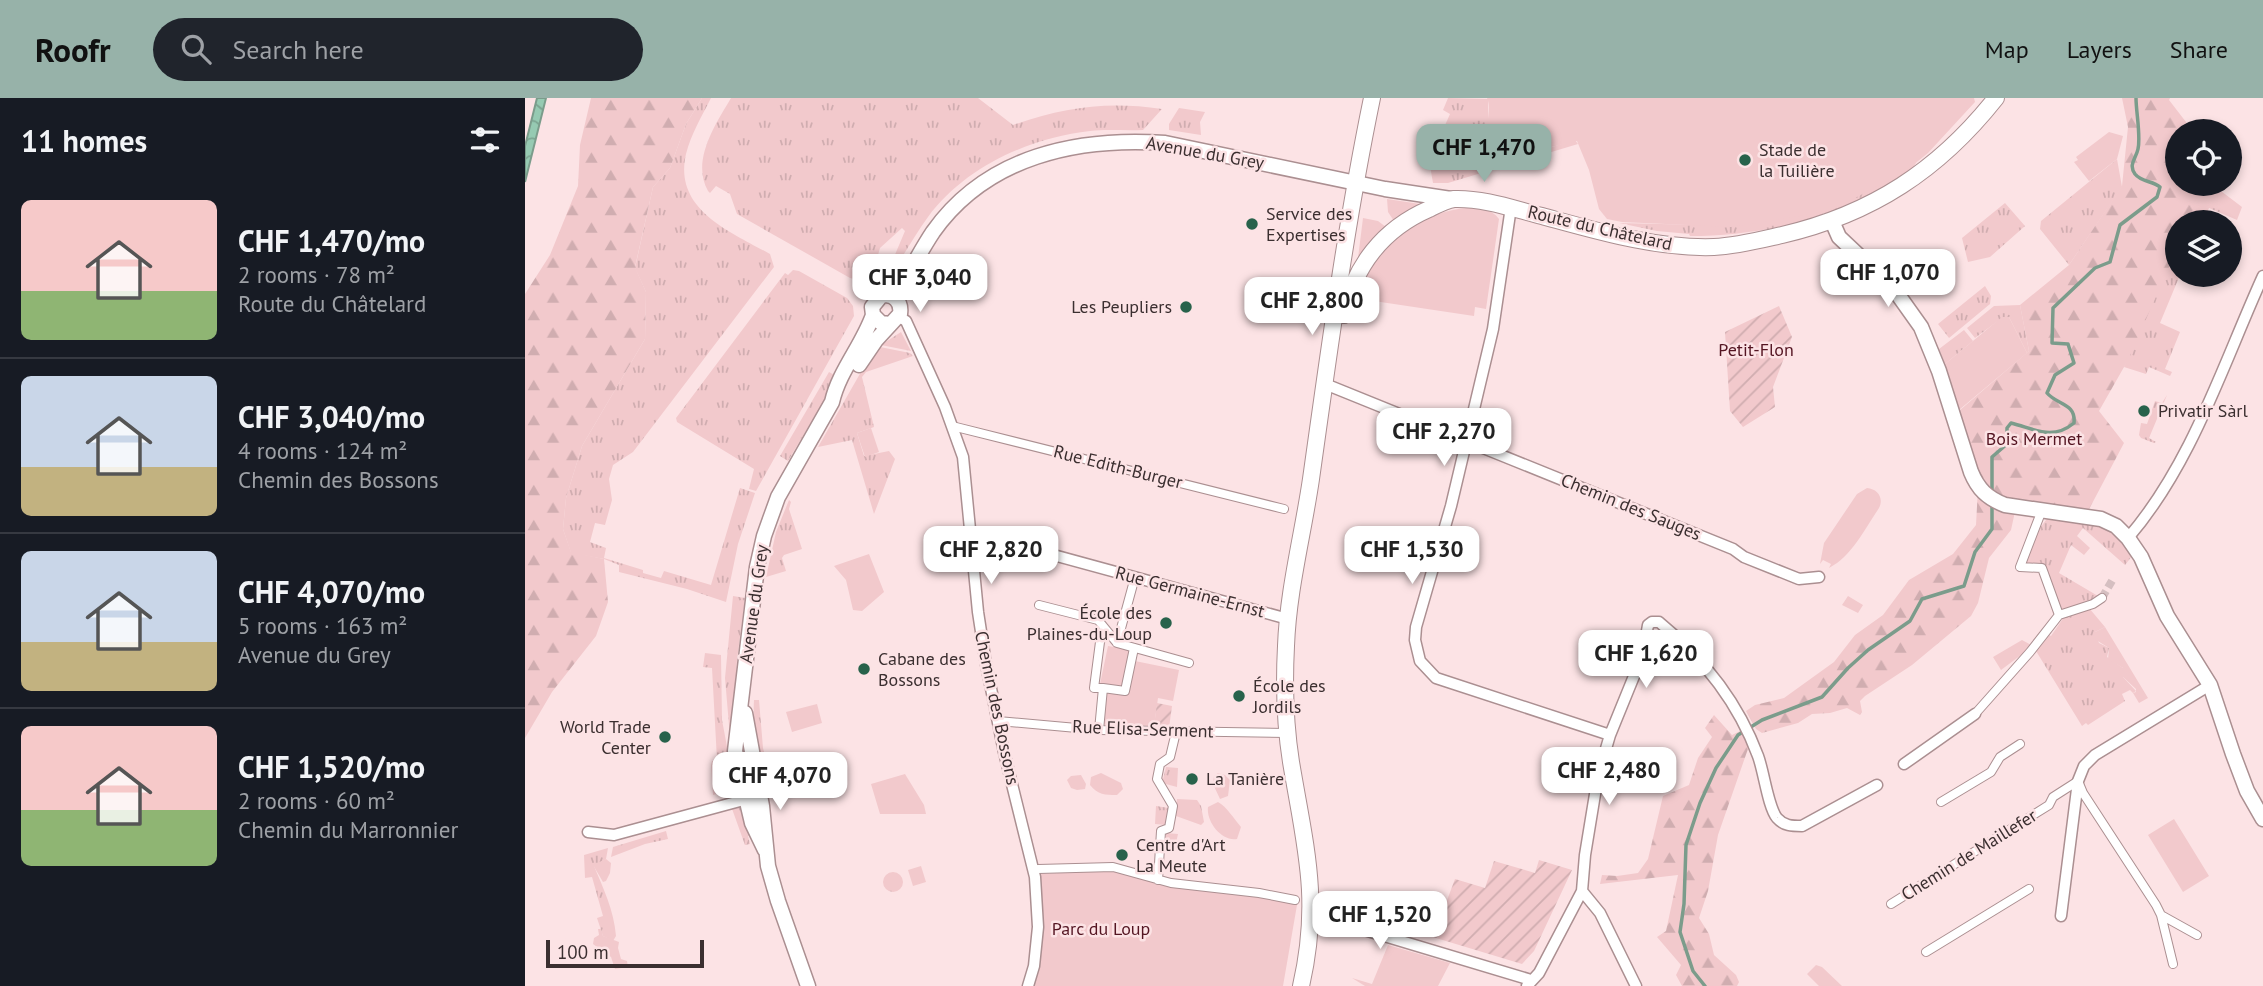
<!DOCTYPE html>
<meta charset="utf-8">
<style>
:root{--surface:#171b24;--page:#20242c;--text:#f1f3f6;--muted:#9ea1a6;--line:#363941;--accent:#97b2a9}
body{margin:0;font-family:"PT Sans",sans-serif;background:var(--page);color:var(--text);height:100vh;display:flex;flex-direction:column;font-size:26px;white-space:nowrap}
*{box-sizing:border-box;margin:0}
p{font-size:23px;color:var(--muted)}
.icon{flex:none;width:38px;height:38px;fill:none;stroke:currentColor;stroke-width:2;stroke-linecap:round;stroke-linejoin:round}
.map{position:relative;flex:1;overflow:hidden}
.drawer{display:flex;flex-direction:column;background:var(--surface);width:525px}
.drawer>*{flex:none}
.tools{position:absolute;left:1640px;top:21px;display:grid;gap:14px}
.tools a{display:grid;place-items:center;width:77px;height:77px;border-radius:50%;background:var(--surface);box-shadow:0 4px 10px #0003;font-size:35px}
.scale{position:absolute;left:21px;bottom:18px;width:158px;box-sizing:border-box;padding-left:7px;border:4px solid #3b2f30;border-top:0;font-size:19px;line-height:24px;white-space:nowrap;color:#3b2f30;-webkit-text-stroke:5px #fce3e5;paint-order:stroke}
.price{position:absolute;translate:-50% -60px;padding:0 16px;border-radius:14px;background:#fff;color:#222;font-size:23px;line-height:46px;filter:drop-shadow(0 2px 4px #0008)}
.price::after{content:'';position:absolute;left:50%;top:42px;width:21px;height:16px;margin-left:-10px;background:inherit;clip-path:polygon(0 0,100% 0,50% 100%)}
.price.selected{background:var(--accent);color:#111}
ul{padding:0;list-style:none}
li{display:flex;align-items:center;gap:21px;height:175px;padding:0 21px}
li+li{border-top:2px solid var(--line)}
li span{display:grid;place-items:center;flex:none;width:196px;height:140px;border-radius:10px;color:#555}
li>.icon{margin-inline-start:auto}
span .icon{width:84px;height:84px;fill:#fffc;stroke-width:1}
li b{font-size:30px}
h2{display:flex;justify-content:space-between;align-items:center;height:84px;padding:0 21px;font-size:30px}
header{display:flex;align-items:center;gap:42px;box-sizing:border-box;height:98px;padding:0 35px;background:var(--accent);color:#111}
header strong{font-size:33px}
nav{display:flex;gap:38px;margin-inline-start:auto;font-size:24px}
.search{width:490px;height:63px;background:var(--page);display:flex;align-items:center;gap:18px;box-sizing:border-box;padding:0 24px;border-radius:38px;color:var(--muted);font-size:26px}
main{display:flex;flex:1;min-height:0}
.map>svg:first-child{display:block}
</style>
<header>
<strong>Roofr</strong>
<div class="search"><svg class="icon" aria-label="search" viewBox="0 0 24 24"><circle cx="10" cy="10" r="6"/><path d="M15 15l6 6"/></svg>Search here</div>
<nav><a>Map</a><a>Layers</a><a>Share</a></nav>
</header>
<main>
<section class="drawer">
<h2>11 homes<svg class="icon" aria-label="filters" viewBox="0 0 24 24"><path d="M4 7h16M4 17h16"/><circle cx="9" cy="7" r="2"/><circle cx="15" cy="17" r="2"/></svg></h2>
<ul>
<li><span style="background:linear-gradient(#f6c9c9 65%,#8fb573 0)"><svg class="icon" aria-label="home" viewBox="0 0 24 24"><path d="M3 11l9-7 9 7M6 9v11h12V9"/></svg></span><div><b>CHF 1,470/mo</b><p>2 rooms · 78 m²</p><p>Route du Châtelard</p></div></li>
<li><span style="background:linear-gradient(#c9d6e8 65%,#c2b280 0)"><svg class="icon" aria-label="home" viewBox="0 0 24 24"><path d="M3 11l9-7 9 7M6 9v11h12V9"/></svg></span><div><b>CHF 3,040/mo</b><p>4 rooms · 124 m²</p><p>Chemin des Bossons</p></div></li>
<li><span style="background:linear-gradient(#c9d6e8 65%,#c2b280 0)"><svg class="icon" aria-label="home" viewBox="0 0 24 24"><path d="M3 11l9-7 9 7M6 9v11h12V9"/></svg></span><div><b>CHF 4,070/mo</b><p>5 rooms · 163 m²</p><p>Avenue du Grey</p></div></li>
<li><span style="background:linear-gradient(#f6c9c9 60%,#8fb573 0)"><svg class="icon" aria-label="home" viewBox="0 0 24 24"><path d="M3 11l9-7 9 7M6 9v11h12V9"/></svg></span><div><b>CHF 1,520/mo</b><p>2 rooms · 60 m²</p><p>Chemin du Marronnier</p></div></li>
</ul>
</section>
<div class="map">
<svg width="1738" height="888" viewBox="0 0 1738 888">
<defs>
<pattern id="grass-tufts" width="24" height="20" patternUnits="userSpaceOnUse" patternTransform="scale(1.75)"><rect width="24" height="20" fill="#f2c9cc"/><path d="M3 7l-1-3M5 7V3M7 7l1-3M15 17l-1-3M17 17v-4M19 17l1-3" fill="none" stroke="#d0adb0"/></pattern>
<pattern id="forest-firs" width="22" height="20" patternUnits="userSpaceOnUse" patternTransform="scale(1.75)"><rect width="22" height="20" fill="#f2c9cc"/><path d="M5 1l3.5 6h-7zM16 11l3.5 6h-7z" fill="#d0adb0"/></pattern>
<pattern id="garden-furrows" width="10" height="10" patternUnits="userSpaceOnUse" patternTransform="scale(1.75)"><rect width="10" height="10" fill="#f2c9cc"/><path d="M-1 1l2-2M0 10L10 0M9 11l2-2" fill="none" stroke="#d0adb0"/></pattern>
<pattern id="water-waves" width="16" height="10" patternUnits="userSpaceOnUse" patternTransform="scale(1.75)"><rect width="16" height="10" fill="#96cab2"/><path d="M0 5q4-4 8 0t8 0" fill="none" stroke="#7ca491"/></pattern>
</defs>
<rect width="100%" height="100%" fill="#fce3e5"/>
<!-- grass -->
<path fill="url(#grass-tufts)" d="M 177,0 L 186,0 C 177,18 166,36 161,56 C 148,112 206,134 245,156 L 249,169 L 108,354 L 88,367 L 84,381 L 87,402 L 80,427 L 70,425 L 65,444 L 81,450 L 79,460 L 118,472 L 118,475 L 136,480 L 139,473 L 186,487 L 215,390 L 230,395 L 213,446 L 201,504 L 162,491 L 94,474 L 94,467 L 79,461 L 46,455 L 38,431 L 41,400 L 57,348 L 120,241 L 121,194 L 110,170 L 128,89 L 145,70 L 161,26 Z
M 206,0 L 453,0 L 488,27 C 540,9 582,3 637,11 L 618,32 C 600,33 582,31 565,33 C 504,40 440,69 403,119 C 388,139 377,162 361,182 C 353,190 346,189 335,186 L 343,177 L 369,159 L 380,133 L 377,130 L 355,150 L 353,157 L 329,181 L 325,180 L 212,116 L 205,96 L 191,88 L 185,95 L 183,93 C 166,63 190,27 206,0 Z
M 923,0 L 963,1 L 963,29 L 974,61 L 1007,55 L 1050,42 L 1053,46 L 923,85 L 908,85 L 905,68 L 944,56 L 938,37 L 917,34 L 925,16 L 918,12 Z
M 654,10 L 680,14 L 675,24 L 676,37 L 644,32 L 644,26 Z
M 1592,61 L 1597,89 L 1544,167 L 1515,131 L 1516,123 Z
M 1392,63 C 1381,87 1325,107 1301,116 L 1298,115 L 1298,118 C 1253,131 1211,138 1165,138 L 1164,136 L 1132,133 L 1094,125 L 1177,127 Z
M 1678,86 L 1693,86 L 1692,90 L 1717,109 L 1712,122 L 1684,110 L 1678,124 L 1662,124 Z
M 862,101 L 895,106 L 895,107 L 869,123 L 863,114 Z
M 1480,105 L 1500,128 L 1465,159 L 1443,164 L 1437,140 Z
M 838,120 L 853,123 L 861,129 L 833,160 Z
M 1652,147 L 1652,177 L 1655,177 L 1635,225 L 1655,234 L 1640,271 L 1647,274 L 1645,278 L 1624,269 L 1621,276 L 1599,269 Z
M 268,172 L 274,173 L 322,200 L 328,208 L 329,218 L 231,393 L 224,391 L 229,371 L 152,324 L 151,320 L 260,175 L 263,177 Z
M 1460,188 L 1466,198 L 1465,206 L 1424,240 L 1413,226 Z
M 1495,207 L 1504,253 L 1502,255 L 1484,219 L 1477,220 L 1450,240 L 1442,230 L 1469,208 Z
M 1439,232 L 1448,243 L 1420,266 L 1414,251 Z
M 376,234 L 386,253 L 356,247 Z
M 355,249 L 385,255 L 388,258 L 341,274 L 337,279 L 349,329 L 332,335 L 339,358 L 364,353 L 370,361 L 349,416 L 327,342 L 293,349 L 336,274 Z
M 304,274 L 313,279 L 263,363 L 255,358 Z
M 1642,297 L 1624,340 L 1631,344 L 1629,345 L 1616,340 L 1614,337 L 1616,325 L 1622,326 L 1630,303 L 1637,305 Z
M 264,402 L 266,404 L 264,411 L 277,451 L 259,457 L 257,460 L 261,473 L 241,479 L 251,434 Z
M 1524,418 C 1560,424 1586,424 1607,458 L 1600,467 L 1558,430 L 1552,438 L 1565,450 L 1559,457 L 1546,447 L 1534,475 L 1573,498 L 1563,505 L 1537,514 L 1520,470 L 1500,467 L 1515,430 Z
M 208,498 L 220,500 L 212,562 L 206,651 L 200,580 Z
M 1564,510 L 1580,529 L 1570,534 L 1574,545 L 1584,550 L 1582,559 L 1598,570 L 1598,579 L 1611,593 L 1608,595 L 1605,592 L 1597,596 L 1600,603 L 1563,627 L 1561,625 L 1557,628 L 1511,553 L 1521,536 L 1526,538 L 1539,519 Z
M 180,555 L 196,557 L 197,622 L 209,686 L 203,693 L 188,697 L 186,667 L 187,663 L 192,662 L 187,570 L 178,569 Z
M 229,602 L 234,602 L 238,650 L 249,695 L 246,696 L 243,694 C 236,665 227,632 229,602 Z
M 641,669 L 653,670 L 652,689 L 637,685 Z
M 652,701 L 672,702 L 676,708 L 679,724 L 676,727 L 651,718 Z
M 217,707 L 226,737 L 223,738 L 225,746 L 220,747 L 206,708 Z
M 631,708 L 644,710 L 641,727 L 630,726 Z
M 141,733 L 143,741 L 120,746 L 86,759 L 88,749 Z
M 641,735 L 653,736 L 649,754 L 640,754 Z
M 83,750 L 81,761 L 69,768 C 78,790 89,812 91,838 L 88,843 L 78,838 L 72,820 L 78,818 L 67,779 L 60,780 L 59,757 Z
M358 784a10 10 0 1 1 20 0a10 10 0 1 1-20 0Z"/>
<!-- forest -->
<path fill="url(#forest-firs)" d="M 66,0 L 177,0 L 161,26 L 145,70 L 128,89 L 110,169 L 121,194 L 120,241 L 57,348 L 41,400 L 38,431 L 46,454 L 79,461 L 83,504 L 71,538 L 27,594 L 0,640 L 0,196 L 25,157 L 53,88 L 55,47 Z
M 1597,0 L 1645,0 L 1644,2 L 1668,33 L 1652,33 L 1652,86 L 1679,86 L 1663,124 L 1652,124 L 1652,151 L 1603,262 L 1574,313 L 1599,345 L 1561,417 L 1491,409 L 1486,432 L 1464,460 L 1453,505 L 1446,518 L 1387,567 L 1340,598 L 1335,603 L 1337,614 L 1335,617 L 1322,610 L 1305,615 L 1287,616 L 1273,625 L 1237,635 L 1231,631 L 1221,613 L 1230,607 L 1259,600 L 1309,564 L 1330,537 L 1358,517 L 1384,482 L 1428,456 L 1451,427 L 1453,390 L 1428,318 L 1504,253 L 1495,207 L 1544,167 L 1597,88 L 1603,29 Z
M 1189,617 L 1207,637 L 1217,632 L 1224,648 L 1193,737 L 1183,793 L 1174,820 L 1184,836 L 1189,857 L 1211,877 L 1214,884 L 1212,888 L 1157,888 L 1151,877 L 1156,867 L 1132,839 L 1141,833 L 1153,777 L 1075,786 L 1077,777 L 1092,778 L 1113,775 L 1123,761 L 1138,698 L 1164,687 L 1173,660 L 1187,639 L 1180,630 Z"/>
<!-- park -->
<path fill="#f2c9cc" d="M 962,0 L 1449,0 L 1450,4 L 1403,55 L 1382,72 L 1306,113 L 1206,129 L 1097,124 L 1082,121 L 1074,111 L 1064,72 L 1052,43 L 974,61 C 969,50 963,40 963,28 C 962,18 966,9 962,0 Z
M 1584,34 L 1598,38 L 1592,61 L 1564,83 L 1549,64 L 1553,62 L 1551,59 Z
M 941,110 C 954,110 966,110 974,121 L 961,211 L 950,209 L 949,218 L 829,200 C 833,191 837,179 842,170 C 865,136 901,114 941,110 Z
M 1477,219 L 1484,219 L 1502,255 L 1434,312 L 1420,266 Z
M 346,330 L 354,354 L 340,359 L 332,335 Z
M 1342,390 C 1353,391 1359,400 1354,410 C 1339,432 1327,458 1304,470 L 1306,466 L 1298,462 L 1295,466 L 1299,445 L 1332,396 Z
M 344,456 L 359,494 L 337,513 L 328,512 L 321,482 L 309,468 Z
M 1323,498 L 1338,507 L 1333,515 L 1317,507 Z
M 1580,529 L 1623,600 L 1614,605 L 1608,595 L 1611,594 L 1611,591 L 1598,579 L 1598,570 L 1583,561 L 1584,550 L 1568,540 L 1570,534 Z
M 1497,542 L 1508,548 L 1476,572 L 1468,559 Z
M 583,548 L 605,552 L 597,591 L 575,586 Z
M 610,563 L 654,572 L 648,603 L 633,600 L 629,628 L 578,627 L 582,593 L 596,595 Z
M 292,606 L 297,625 L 267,634 L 261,614 Z
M 576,675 L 596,685 L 598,691 L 592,697 C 580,697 573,697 565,687 L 566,679 Z
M 693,675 L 700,677 L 705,682 L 703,698 L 695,701 L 688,686 L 689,678 Z
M 380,676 L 399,707 L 401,716 L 355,716 L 346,686 Z
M 556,677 L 561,686 L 560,691 L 552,692 L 546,690 L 542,682 L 546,678 Z
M 693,704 C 701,708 710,722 716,729 L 712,741 C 697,744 681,724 683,709 Z
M 1649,721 L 1684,778 L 1658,794 L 1623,737 Z
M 81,761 L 86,765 L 85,775 L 81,783 L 78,784 L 68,767 Z
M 396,768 L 401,784 L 388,788 L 383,772 Z
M 590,772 L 648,789 L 734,799 L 772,807 L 758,888 L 509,888 L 518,826 L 515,776 Z
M 73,831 L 76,831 L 78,838 L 94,844 L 93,850 L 96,861 L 102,863 L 103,869 L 90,871 L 86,859 L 68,846 L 69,840 L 74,837 Z
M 863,847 L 925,865 L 913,888 L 840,888 L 827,880 L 847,886 Z
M 1291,867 L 1297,869 L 1317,888 L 1294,888 L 1282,876 Z"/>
<!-- garden -->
<path fill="url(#garden-furrows)" d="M 1254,208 L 1267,239 L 1248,289 L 1250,309 L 1218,329 L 1205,313 L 1200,234 Z
M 632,605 L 647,608 L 644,630 L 629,628 Z
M 1014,762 L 1047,772 L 1009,853 L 997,866 L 901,837 L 906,821 L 921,805 L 930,781 L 960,790 L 969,763 L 1010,775 Z"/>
<!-- water -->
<path fill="url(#water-waves)" stroke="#7b9c8b" stroke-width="2" d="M 12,0 L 21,0 L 0,84 L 0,48 Z"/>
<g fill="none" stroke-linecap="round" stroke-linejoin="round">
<!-- stream -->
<path stroke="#7b9c8b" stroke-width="3.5" d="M 1467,394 L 1467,359 L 1482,346 L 1482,330 L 1486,325 C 1510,331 1527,343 1549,325 C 1551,305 1532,307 1522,295 L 1530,277 L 1549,265 L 1543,246 L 1527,245 L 1528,210 L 1570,170 L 1585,164 L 1595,127 L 1632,99 L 1635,89 C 1628,83 1616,84 1610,76 C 1603,66 1611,61 1613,51 C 1616,38 1611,14 1611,0
M 1180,888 L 1168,873 L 1155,834 L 1159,806 L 1161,747 L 1175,705 L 1191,670 L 1213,637 L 1237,622 L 1297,599 L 1323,570 L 1343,552 L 1385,523 L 1397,501 L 1439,488 L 1450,454 L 1467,431 L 1467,405"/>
<!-- pedestrian-tunnel -->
<path stroke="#d5bfc1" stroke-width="8" stroke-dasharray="8 4" stroke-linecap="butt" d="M 1577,500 L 1588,481"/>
<defs>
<path id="pedestrian" d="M 427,328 L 759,411
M 1517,412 L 1495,469 L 1517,470 L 1534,517
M 514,507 L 573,522 L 592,545 L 664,565
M 592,545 L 610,479
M 578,590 L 569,590 L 575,544 L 580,531
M 1450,616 L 1505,554 L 1534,517 L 1568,506 L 1577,500
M 473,623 L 574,632 L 763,635
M 574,632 L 578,590 L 600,593 L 609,550
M 1416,704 L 1466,674 L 1475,659 L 1495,646
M 513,771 L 588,769 L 646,785 L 734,795 L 770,802
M 633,782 L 636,733 L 644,730 L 648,708 L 632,681 L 635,666 L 645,659 L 651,634
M 1366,806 L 1524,707 L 1528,699 L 1553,683 L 1558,695 L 1631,807 L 1636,817 L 1648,866
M 1636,817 L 1672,837
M 1401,854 L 1504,791"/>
<path id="minor" d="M 986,109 L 968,231 L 926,408 L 891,529 L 890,542 L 895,563 L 911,580 L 1085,637
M 374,219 L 381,223 L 420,309 L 438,359 L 453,514 L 461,566 L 479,654 L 510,779 L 513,829 L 509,868 L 503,888
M 800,286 L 1208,451 L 1219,459 L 1274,481 L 1294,479
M 444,434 L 763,521
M 1603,440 C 1667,366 1698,266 1738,178
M 1379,666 L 1450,616
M 63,734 L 89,737 L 226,700
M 1057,793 L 1075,815 L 1111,888
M 786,816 L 1006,882
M 1536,818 L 1553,683 L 1559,668 L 1570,657 L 1685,587
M 1002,888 L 1014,875 L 1057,793 L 1060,757 L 1073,678 L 1085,637 L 1118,556 L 1123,527 L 1127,524 L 1134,524 C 1178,560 1213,604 1233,658 C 1239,674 1243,709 1252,720 C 1259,728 1267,728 1277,728 L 1352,687"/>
<path id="tertiary" d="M 1307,123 L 1314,139 L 1369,191 L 1396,229 L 1414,273 L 1446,374 C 1453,391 1462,400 1480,407 L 1576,421 L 1591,428 L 1603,440 L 1616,459 L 1642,518 L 1685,587 L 1708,656 L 1722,693 L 1738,721
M 369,199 C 383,178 394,155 408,134 C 462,58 552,39 640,45 L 860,91 L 926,101
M 334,267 L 351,242 L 375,216 C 377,203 368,195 356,198 L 347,209 L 348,217 L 356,225 L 365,226
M 220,615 L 237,708 L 243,768 L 253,803 L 283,888
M 240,752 L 227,725 L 210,653 L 232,469 L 239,438 L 253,399 L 307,304 C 314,273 337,248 348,217"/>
<path id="secondary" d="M 819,217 C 829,168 858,131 904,111 C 912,107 921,102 929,101 C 959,100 989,111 1017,118 C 1072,133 1132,151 1189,149 C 1212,148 1235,142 1257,137 C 1347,116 1414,72 1471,0
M 776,888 C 796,801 780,748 766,664 C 760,626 759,586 761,548 C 763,492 778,436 786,381 C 804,253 821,126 847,0"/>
</defs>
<!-- pedestrian casing -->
<use href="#pedestrian" stroke="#ab8f91" stroke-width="10"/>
<!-- minor casing -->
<use href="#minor" stroke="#ab8f91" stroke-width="13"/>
<!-- tertiary casing -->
<use href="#tertiary" stroke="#ab8f91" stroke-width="17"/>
<!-- secondary casing -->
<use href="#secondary" stroke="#ab8f91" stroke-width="18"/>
<!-- pedestrian -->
<use href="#pedestrian" stroke="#fff" stroke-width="8"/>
<!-- minor -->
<use href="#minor" stroke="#fff" stroke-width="10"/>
<!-- tertiary -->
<use href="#tertiary" stroke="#fff" stroke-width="14"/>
<!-- secondary -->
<use href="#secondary" stroke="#fff" stroke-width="16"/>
</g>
<!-- markers -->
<g fill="#28624b" stroke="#fce3e5" stroke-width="2.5">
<circle cx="1220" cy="62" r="7"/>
<circle cx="727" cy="126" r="7"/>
<circle cx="661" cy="209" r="7"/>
<circle cx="1619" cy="313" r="7"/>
<circle cx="641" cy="525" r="7"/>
<circle cx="339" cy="571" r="7"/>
<circle cx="714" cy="598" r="7"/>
<circle cx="140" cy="639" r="7"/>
<circle cx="667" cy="681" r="7"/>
<circle cx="597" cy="757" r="7"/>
</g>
<g text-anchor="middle" stroke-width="5" stroke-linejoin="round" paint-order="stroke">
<!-- poi labels -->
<g font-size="18" fill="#3b2f30" stroke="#fce3e5" text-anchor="start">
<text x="1234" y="58">Stade de<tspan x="1234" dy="21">la Tuilière</tspan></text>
<text x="741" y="122">Service des<tspan x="741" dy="21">Expertises</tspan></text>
<text x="647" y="215" text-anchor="end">Les Peupliers</text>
<text x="1633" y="319">Privatir Sàrl</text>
<text x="627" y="521" text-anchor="end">École des<tspan x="627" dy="21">Plaines-du-Loup</tspan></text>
<text x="353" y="567">Cabane des<tspan x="353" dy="21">Bossons</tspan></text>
<text x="728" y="594">École des<tspan x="728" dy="21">Jordils</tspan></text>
<text x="126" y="635" text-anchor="end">World Trade<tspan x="126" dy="21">Center</tspan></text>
<text x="681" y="687">La Tanière</text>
<text x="611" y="753">Centre d'Art<tspan x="611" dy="21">La Meute</tspan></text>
</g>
<!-- street labels -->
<g font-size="18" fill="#3b2f30" stroke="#fce3e5">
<text transform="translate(680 55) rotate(10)" y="6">Avenue du Grey</text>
<text transform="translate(1075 130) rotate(13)" y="6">Route du Châtelard</text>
<text transform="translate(593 369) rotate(14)" y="6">Rue Edith-Burger</text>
<text transform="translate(1106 409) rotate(22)" y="6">Chemin des Sauges</text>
<text transform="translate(665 494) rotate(15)" y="6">Rue Germaine-Ernst</text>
<text transform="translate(229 506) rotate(-82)" y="6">Avenue du Grey</text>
<text transform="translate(472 610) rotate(78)" y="6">Chemin des Bossons</text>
<text transform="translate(618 631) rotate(2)" y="6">Rue Elisa-Serment</text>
<text transform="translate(1444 757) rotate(-32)" y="6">Chemin de Maillefer</text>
</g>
<!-- park labels -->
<g font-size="18" fill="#541522" stroke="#fce3e5">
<text x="1231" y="258">Petit-Flon</text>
<text x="1509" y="347">Bois Mermet</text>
<text x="576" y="837">Parc du Loup</text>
</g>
</g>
</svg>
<div class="tools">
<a><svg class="icon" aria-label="locate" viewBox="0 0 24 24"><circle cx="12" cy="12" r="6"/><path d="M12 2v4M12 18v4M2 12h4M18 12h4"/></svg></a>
<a><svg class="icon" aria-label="layers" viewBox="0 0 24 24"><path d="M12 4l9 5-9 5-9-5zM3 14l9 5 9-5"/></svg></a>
</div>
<div class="scale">100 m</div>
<b class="price selected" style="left:959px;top:86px">CHF 1,470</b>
<b class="price" style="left:1363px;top:211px">CHF 1,070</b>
<b class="price" style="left:395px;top:216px">CHF 3,040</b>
<b class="price" style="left:787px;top:239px">CHF 2,800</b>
<b class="price" style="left:919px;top:370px">CHF 2,270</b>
<b class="price" style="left:466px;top:488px">CHF 2,820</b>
<b class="price" style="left:887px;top:488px">CHF 1,530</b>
<b class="price" style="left:1121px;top:592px">CHF 1,620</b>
<b class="price" style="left:1084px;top:709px">CHF 2,480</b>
<b class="price" style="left:255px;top:714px">CHF 4,070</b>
<b class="price" style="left:855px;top:853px">CHF 1,520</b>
</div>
</main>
